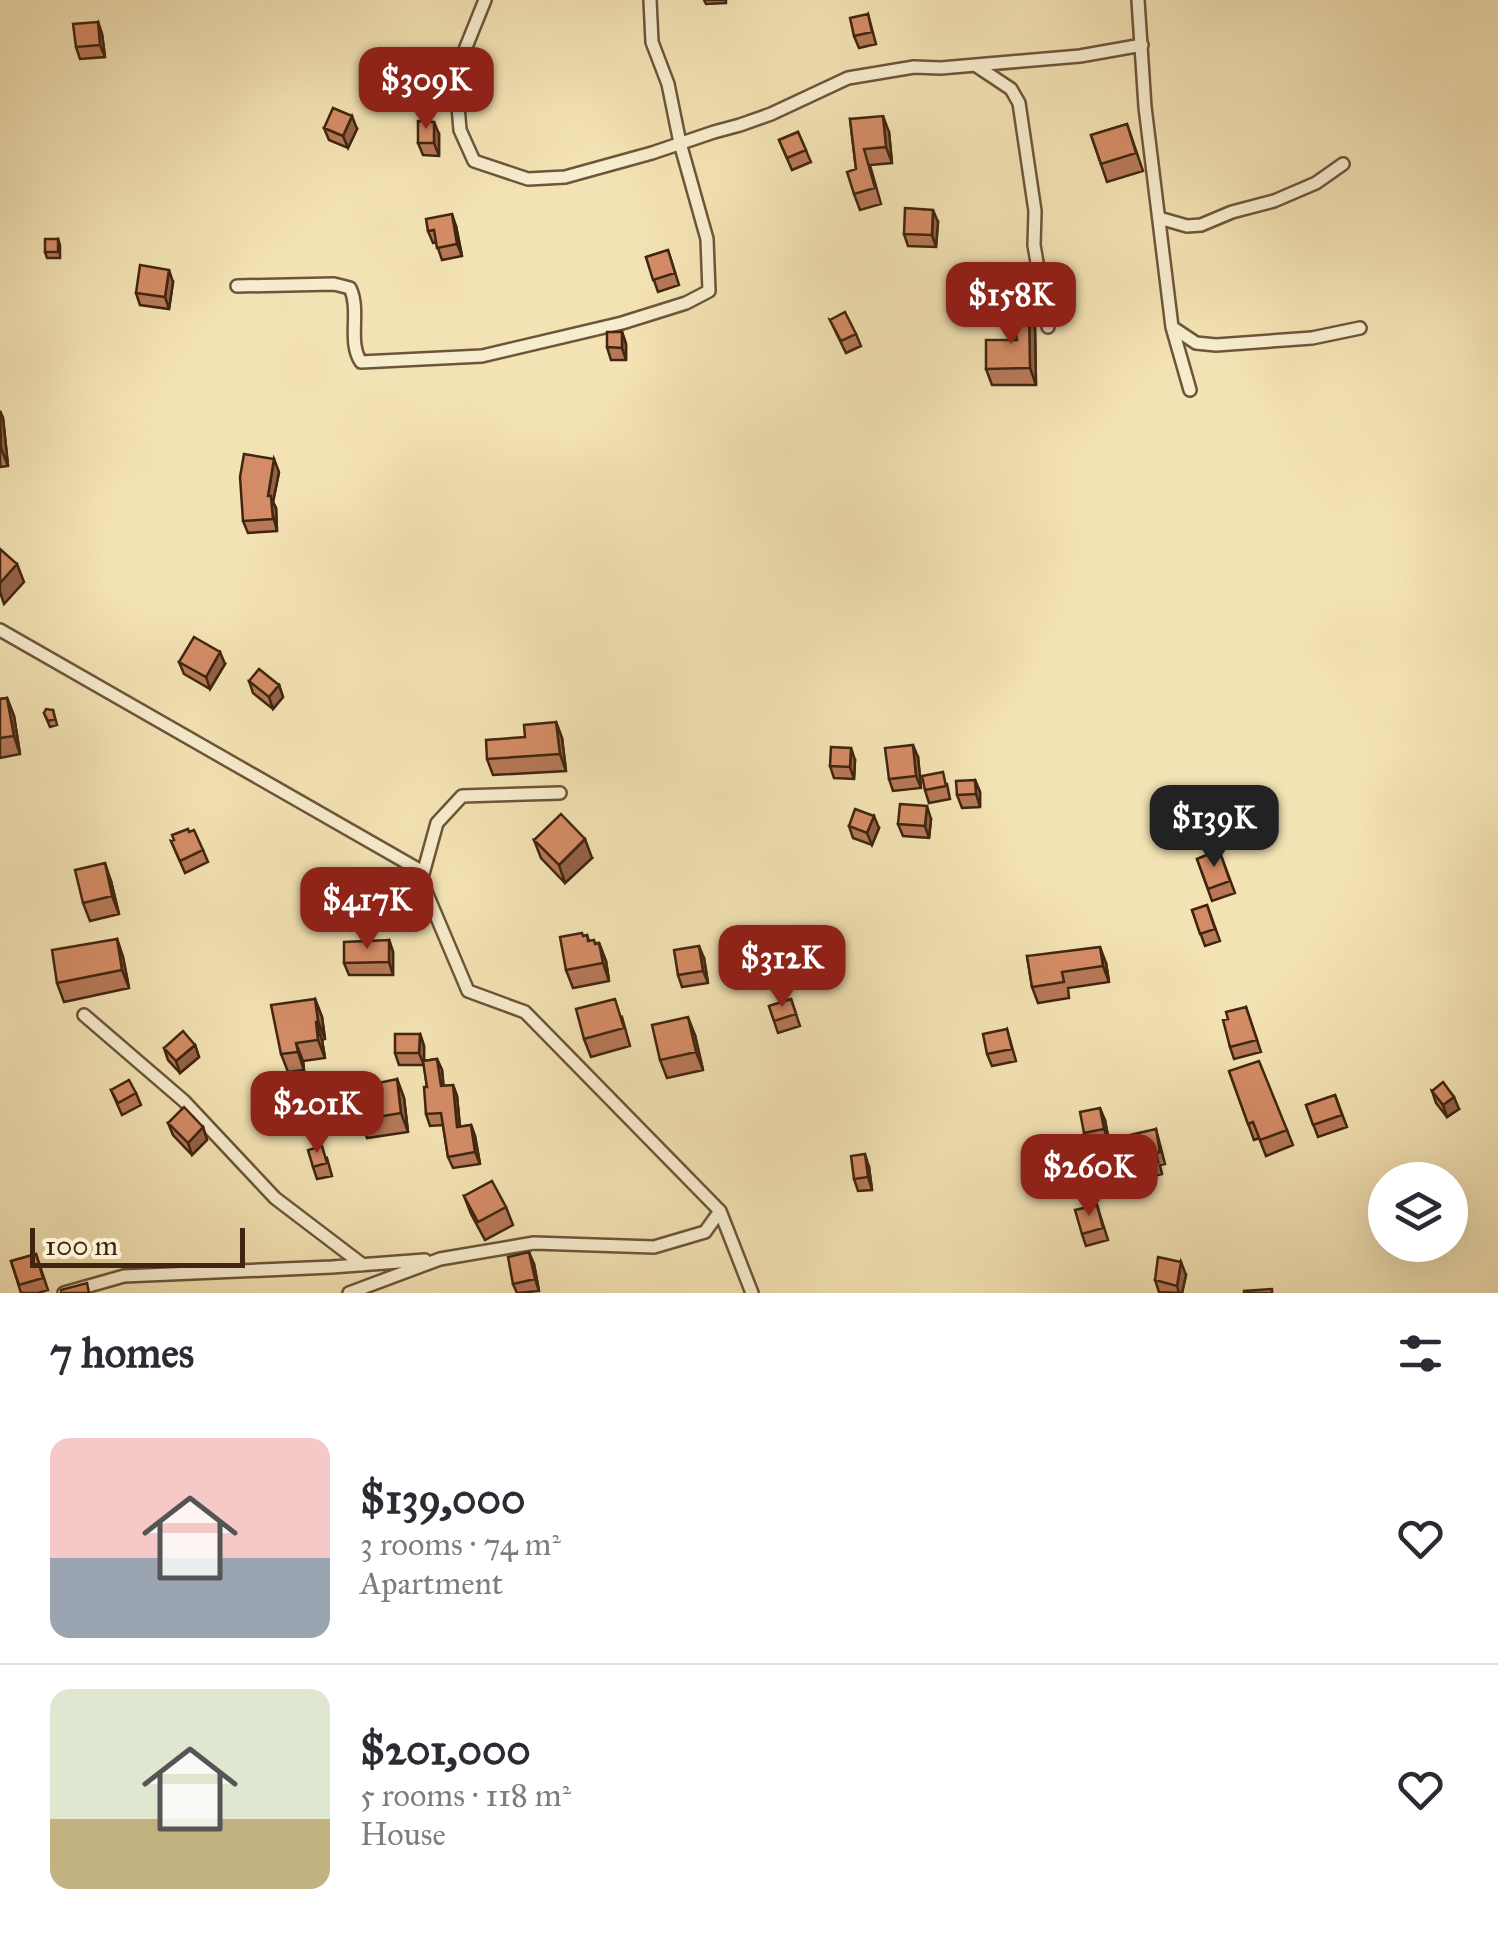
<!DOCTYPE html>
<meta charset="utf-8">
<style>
:root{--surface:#fff;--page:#f2f2f3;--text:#2b2b33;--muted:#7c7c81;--line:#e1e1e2;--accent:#8f2418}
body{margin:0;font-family:"IM FELL Great Primer",serif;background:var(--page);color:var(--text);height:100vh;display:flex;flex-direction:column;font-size:38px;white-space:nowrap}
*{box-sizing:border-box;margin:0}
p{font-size:32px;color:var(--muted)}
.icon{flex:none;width:55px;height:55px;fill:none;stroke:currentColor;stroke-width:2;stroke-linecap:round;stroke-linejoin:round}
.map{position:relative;height:1293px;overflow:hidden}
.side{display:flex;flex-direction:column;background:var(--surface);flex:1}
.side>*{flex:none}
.tools{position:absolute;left:1368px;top:1162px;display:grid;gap:20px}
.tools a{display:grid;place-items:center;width:100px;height:100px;border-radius:50%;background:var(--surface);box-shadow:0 10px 40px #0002;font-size:50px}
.scale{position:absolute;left:30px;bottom:25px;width:215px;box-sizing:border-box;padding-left:10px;border:5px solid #402610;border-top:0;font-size:28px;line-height:35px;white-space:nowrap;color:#402610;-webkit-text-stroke:8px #f7ecce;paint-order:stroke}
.price{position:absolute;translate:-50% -85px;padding:0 22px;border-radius:20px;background:var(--accent);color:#fff;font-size:32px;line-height:65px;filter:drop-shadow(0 2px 5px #0008)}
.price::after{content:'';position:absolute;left:50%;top:60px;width:30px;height:22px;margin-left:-15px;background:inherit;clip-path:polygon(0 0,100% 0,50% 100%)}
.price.current{background:#222;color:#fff}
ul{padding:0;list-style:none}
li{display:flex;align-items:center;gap:30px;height:250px;padding:0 50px}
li+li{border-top:2px solid var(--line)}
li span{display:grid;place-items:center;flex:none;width:280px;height:200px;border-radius:20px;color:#555}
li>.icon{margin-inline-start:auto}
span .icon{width:120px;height:120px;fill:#fffc;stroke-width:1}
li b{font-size:42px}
h2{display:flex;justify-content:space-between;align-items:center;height:120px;padding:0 50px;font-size:42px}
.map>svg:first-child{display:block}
</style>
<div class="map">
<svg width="1498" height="1293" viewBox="0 0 1498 1293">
<rect width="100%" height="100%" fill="#f3e2b3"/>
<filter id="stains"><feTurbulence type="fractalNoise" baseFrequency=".002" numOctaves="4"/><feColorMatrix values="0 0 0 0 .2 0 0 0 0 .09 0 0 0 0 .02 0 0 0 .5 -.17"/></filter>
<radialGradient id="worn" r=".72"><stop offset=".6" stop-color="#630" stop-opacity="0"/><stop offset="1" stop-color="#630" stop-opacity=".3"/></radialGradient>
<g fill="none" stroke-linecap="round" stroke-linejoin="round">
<defs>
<path id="minor" d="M 485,0 L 462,57 L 456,82 L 460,130 L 474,161 L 528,179 L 565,177 L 652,153 L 714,132 L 740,125 L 771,114 L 848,78 L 914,67 L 941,68 L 1080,56 L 1142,45
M 1138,0 L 1145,107 L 1172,327 L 1190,390
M 975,65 L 1011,89 L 1019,103 L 1035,211 L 1034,245 L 1048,327
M 1159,218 L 1187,226 L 1201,225 L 1232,212 L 1274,201 L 1316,183 L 1343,164
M 237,286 L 334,284 L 350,288 C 361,311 347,341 361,362 L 482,356 L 622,323 L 686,303 L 709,291 L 707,239 L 680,143 L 668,84 L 652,42 L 650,0
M 1172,327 L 1196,343 L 1216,345 L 1312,338 L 1360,328
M 0,630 L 416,868 L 468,991 L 525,1012 L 720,1211 L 752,1293
M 421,881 L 437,823 L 462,796 L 560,793
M 84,1015 L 184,1101 L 275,1198 L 363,1265
M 64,1293 L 124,1276 L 332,1267 L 425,1260
M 349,1293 L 440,1259 L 534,1243 L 654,1247 L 705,1232 L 720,1211"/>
</defs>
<!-- minor casing -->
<use href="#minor" stroke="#6d5539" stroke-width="16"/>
<!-- minor -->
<use href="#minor" stroke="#f7ecce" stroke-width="11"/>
</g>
<!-- wall -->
<path fill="#b67858" stroke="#402610" stroke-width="2.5" d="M 704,0 L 726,0 L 726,3 L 706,4 Z
M 868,14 L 876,44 L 859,48 L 854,36 Z
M 98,22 L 102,34 L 105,57 L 80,59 L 76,47 Z
M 481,56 L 486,68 L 489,100 L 467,102 L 463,90 Z
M 850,119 L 889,132 L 892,163 L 870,165 L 881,204 L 860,210 L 854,194 L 856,169 Z
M 1127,124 L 1143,171 L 1107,182 L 1091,135 Z
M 324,128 L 357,129 L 348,148 L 329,140 Z
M 798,132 L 811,162 L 792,170 L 779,140 Z
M 439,134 L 439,156 L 423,155 L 418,143 Z
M 938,222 L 936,247 L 908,246 L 904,234 Z
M 456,226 L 462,256 L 442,260 L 436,242 L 433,243 L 428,231 Z
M 58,239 L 60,245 L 60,258 L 47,258 L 45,252 Z
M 668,250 L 679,285 L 658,292 L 646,257 Z
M 173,282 L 169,309 L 140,305 L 136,293 Z
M 830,320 L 856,334 L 861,346 L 846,353 Z
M 1035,328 L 1036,385 L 992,385 L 986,369 Z
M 622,332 L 626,344 L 626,360 L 611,360 L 607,347 Z
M 0,411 L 3,418 L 8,466 L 0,467 Z
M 279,472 L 273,502 L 276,508 L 277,531 L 248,533 L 243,521 Z
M 179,662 L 225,664 L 210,689 L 184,674 Z
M 249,681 L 279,685 L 283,697 L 273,709 L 253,693 Z
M 7,698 L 14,716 L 20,754 L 0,758 L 0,699 Z
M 53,710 L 57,725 L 50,727 L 44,713 Z
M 556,722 L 562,738 L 566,771 L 493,775 L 487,759 Z
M 918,757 L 921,788 L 893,791 L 889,779 Z
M 855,760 L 854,779 L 834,778 L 830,766 Z
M 975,780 L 980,792 L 980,807 L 962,808 L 957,795 Z
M 947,784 L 950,799 L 929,803 L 925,790 Z
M 931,819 L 929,838 L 903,836 L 898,824 Z
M 849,826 L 879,828 L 872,845 L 853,838 Z
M 534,840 L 592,858 L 565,883 L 541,858 Z
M 171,841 L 203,850 L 208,862 L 185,873 Z
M 1219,850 L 1235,893 L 1212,901 L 1197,859 Z
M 111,881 L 119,914 L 90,921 L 83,903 Z
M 1207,905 L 1220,941 L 1205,946 L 1192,910 Z
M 587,935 L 589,941 L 595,943 L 599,943 L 606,961 L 609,981 L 573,988 L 566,970 L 583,936 Z
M 117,939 L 123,957 L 129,988 L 64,1002 L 57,983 Z
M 389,940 L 393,952 L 393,975 L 349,975 L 344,963 Z
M 1027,956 L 1106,963 L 1109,982 L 1068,988 L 1069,998 L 1038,1003 L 1032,987 Z
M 704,958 L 708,983 L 682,987 L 678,975 Z
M 315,999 L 322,1017 L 325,1039 L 322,1040 L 325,1058 L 303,1061 L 304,1070 L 288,1072 L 281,1054 Z
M 791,999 L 800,1026 L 778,1033 L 769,1006 Z
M 1246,1007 L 1261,1052 L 1234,1059 L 1230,1047 L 1228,1019 Z
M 622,1017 L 630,1046 L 591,1057 L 584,1039 Z
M 1007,1029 L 1016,1061 L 992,1066 L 987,1054 Z
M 420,1034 L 424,1046 L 424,1061 L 437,1059 L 442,1070 L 443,1086 L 453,1085 L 457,1096 L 460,1127 L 471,1125 L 475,1136 L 480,1164 L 453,1168 L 448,1157 L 443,1125 L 430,1126 L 426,1114 L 427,1087 L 424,1065 L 399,1065 L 395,1053 Z
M 695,1035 L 703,1070 L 667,1078 L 660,1060 Z
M 195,1045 L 199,1057 L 180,1073 L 168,1060 L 164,1048 Z
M 1229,1071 L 1287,1130 L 1293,1145 L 1266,1156 L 1259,1138 L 1254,1140 Z
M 397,1079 L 404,1098 L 408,1132 L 367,1138 L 360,1120 Z
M 111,1090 L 136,1093 L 141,1105 L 122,1115 Z
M 1432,1091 L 1459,1109 L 1447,1117 L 1436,1103 Z
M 1335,1095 L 1347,1127 L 1318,1137 L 1306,1105 Z
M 1105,1120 L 1109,1142 L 1088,1145 L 1084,1133 Z
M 168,1123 L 203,1127 L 207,1140 L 192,1155 L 173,1135 Z
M 1156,1129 L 1165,1164 L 1160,1165 L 1162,1174 L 1145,1178 L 1134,1152 Z
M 327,1158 L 332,1176 L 317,1179 L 313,1167 Z
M 869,1167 L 872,1190 L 858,1191 L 854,1179 Z
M 1450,1185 L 1460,1214 L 1450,1218 Z
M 464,1196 L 506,1207 L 513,1225 L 485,1240 L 471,1214 Z
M 1097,1205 L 1108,1240 L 1086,1246 L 1082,1234 Z
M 36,1254 L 48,1290 L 38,1293 L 21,1293 L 11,1261 Z
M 534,1264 L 539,1291 L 517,1293 L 513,1284 Z
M 1186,1275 L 1182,1293 L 1159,1292 L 1155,1280 Z"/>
<!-- shaded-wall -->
<path fill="#946247" stroke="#402610" stroke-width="2.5" d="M 98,22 L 102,34 L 105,57 L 100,45 Z
M 481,56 L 486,68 L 489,100 L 485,88 Z
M 352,116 L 357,129 L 348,148 L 343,136 Z
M 883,116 L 889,132 L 892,163 L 886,147 Z
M 434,122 L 439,134 L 439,156 L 434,143 Z
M 933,210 L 938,222 L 936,247 L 932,235 Z
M 452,214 L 456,226 L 462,256 L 457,244 Z
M 169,270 L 173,282 L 169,309 L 165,297 Z
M 1029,312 L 1035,328 L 1036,385 L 1030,368 Z
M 622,332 L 626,344 L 626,360 L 622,348 Z
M 0,411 L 3,418 L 8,466 L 1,448 Z
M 274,459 L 279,472 L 273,502 L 276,508 L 277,531 L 268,496 Z
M 17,564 L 24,582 L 4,604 L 0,592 L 0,583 Z
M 220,652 L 225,664 L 210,689 L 206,677 Z
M 279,685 L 283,697 L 273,709 L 269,697 Z
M 7,698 L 14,716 L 20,754 L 14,736 Z
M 556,722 L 562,738 L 566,771 L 560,754 Z
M 913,745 L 918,757 L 921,788 L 916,776 Z
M 851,748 L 855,760 L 854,779 L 850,767 Z
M 975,780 L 980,792 L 980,807 L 976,794 Z
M 927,806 L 931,819 L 929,838 L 925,826 Z
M 874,816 L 879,828 L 872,845 L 867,833 Z
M 585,839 L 592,858 L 565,883 L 559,865 Z
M 105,863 L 111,881 L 119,914 L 112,896 Z
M 117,939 L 123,957 L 129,988 L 122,970 Z
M 389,940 L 393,952 L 393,975 L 389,962 Z
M 599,943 L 606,961 L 609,981 L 603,963 Z
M 699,946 L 704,958 L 708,983 L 703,971 Z
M 1100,947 L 1106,963 L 1109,982 L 1103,966 Z
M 315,999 L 322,1017 L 325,1039 L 318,1021 Z
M 688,1017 L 695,1035 L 703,1070 L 696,1052 Z
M 316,1022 L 322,1040 L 325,1058 L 318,1040 Z
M 420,1034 L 424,1046 L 424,1065 L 419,1053 Z
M 296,1043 L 303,1061 L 304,1070 L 298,1052 Z
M 195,1045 L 199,1057 L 180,1073 L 176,1061 Z
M 437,1059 L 442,1070 L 445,1097 L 441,1086 Z
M 397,1079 L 404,1098 L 408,1132 L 401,1113 Z
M 453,1085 L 457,1096 L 461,1139 L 457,1127 Z
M 1454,1097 L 1459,1109 L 1447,1117 L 1443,1105 Z
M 1100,1108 L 1105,1120 L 1109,1142 L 1104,1129 Z
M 471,1125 L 475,1136 L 480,1164 L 475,1152 Z
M 203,1127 L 207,1140 L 192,1155 L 188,1143 Z
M 865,1154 L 869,1167 L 872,1190 L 868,1177 Z
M 529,1252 L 534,1264 L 539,1291 L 535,1279 Z
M 1181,1262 L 1186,1275 L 1182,1293 L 1179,1293 L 1177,1286 Z"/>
<!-- building -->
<path fill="#d48c66" stroke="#402610" stroke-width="2.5" d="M 868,14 L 872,32 L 854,36 L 850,18 Z
M 98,22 L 100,45 L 76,47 L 73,24 Z
M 481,56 L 485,88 L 463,90 L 461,71 L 464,58 Z
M 333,108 L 352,116 L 343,136 L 324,128 Z
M 883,116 L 886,147 L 864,149 L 875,188 L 854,194 L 847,172 L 856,169 L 850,119 Z
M 418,121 L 434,122 L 434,143 L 418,143 Z
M 1127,124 L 1136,153 L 1101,164 L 1091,135 Z
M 798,132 L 806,150 L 787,158 L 779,140 Z
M 905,208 L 933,210 L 932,235 L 904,234 Z
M 452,214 L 457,244 L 437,248 L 434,230 L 428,231 L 426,219 Z
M 45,239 L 58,239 L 58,252 L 45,252 Z
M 668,250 L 675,273 L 653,280 L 646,257 Z
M 140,265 L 169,270 L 165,297 L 136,293 Z
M 845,312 L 856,334 L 841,341 L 830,320 Z
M 1029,312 L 1030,368 L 986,369 L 986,340 L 1017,340 L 1012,315 Z
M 607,332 L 622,332 L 622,348 L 607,347 Z
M 244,454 L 274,459 L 268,496 L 271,496 L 273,519 L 243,521 L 240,477 Z
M 0,549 L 17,564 L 0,583 Z
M 194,637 L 220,652 L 206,677 L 179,662 Z
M 259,669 L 279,685 L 269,697 L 249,681 Z
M 7,698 L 14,736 L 0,738 L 0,699 Z
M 46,709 L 53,710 L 55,719 L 48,721 L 44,713 Z
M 556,722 L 560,754 L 487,759 L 486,740 L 525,737 L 524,725 Z
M 913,745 L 916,776 L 889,779 L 885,748 Z
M 831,747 L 851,748 L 850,767 L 830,766 Z
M 943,772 L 946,786 L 925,790 L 922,776 Z
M 975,780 L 976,794 L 957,795 L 956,781 Z
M 900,804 L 927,806 L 925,826 L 898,824 Z
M 855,809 L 874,816 L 867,833 L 849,826 Z
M 561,814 L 585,839 L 559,865 L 534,840 Z
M 188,829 L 189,832 L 194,830 L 203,850 L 180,861 L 171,841 L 174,840 L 172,835 Z
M 1219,850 L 1230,881 L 1208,889 L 1197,859 Z
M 105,863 L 112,896 L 83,903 L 75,870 Z
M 1207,905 L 1215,929 L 1200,934 L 1192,910 Z
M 582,933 L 583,936 L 587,935 L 588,941 L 594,940 L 595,944 L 599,943 L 603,963 L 566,970 L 560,937 Z
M 117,939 L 122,970 L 57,983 L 52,950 Z
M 389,940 L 389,962 L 344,963 L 344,942 Z
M 699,946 L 703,971 L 678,975 L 674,950 Z
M 1100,947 L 1103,966 L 1062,972 L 1064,982 L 1032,987 L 1027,956 Z
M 315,999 L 318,1021 L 316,1022 L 318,1040 L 296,1043 L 298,1052 L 281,1054 L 271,1005 Z
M 615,999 L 624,1028 L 584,1039 L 576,1009 Z
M 791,999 L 796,1014 L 774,1021 L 769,1006 Z
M 1246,1007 L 1257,1040 L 1230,1047 L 1223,1020 L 1228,1019 L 1226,1012 Z
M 688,1017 L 696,1052 L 660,1060 L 652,1025 Z
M 1007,1029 L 1012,1049 L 987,1054 L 983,1034 Z
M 183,1031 L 195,1045 L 176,1061 L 164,1048 Z
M 395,1034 L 420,1034 L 419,1053 L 395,1053 Z
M 437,1059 L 441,1086 L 453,1085 L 457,1127 L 471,1125 L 475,1152 L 448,1157 L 441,1113 L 426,1114 L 424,1087 L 427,1087 L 423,1061 Z
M 1259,1061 L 1287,1130 L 1260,1140 L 1253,1122 L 1248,1124 L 1229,1071 Z
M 397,1079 L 401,1113 L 360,1120 L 355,1088 Z
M 129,1080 L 136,1093 L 118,1103 L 111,1090 Z
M 1443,1082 L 1454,1097 L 1443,1105 L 1432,1091 Z
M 1335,1095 L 1342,1115 L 1313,1125 L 1306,1105 Z
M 184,1107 L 203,1127 L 188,1143 L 168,1123 Z
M 1100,1108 L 1104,1129 L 1084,1133 L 1080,1112 Z
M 1156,1129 L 1160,1152 L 1156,1153 L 1158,1162 L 1141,1166 L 1137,1151 L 1134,1152 L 1130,1135 Z
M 322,1146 L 327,1163 L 313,1167 L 308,1150 Z
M 865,1154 L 868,1177 L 854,1179 L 851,1156 Z
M 492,1181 L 506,1207 L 478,1222 L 464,1196 Z
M 1450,1185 L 1456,1202 L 1450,1204 Z
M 1097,1205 L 1103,1228 L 1082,1234 L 1075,1210 Z
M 529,1252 L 535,1279 L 513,1284 L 508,1257 Z
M 36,1254 L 43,1278 L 19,1285 L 11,1261 Z
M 1158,1257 L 1181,1262 L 1177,1286 L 1155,1280 Z
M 87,1283 L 89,1293 L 61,1293 L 61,1290 Z
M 1272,1289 L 1272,1293 L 1244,1293 L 1244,1291 Z"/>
<rect width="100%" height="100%" filter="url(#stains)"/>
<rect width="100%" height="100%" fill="url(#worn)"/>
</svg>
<div class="tools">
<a><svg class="icon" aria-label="layers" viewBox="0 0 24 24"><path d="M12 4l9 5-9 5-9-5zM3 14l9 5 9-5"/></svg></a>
</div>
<div class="scale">100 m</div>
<b class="price" style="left:426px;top:132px">$309K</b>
<b class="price" style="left:1011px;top:347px">$158K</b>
<b class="price current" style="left:1214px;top:870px">$139K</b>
<b class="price" style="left:367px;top:952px">$417K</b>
<b class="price" style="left:782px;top:1010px">$312K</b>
<b class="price" style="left:317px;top:1156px">$201K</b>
<b class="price" style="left:1089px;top:1219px">$260K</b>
</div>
<section class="side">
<h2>7 homes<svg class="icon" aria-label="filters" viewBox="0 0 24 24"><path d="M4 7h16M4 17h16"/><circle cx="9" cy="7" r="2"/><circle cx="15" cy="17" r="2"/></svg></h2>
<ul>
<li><span style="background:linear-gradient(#f6c9c9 60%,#9aa5b1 0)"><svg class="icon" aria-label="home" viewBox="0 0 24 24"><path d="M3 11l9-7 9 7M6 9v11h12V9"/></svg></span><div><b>$139,000</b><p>3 rooms · 74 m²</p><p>Apartment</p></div><svg class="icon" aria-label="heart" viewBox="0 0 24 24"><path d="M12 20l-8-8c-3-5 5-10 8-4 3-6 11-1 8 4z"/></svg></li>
<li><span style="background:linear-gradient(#dfe7d0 65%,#c2b280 0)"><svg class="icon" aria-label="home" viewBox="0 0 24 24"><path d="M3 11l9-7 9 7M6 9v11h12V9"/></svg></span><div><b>$201,000</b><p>5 rooms · 118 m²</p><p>House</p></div><svg class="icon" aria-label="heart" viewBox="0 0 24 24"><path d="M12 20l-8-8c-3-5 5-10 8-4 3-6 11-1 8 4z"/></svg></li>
</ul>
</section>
